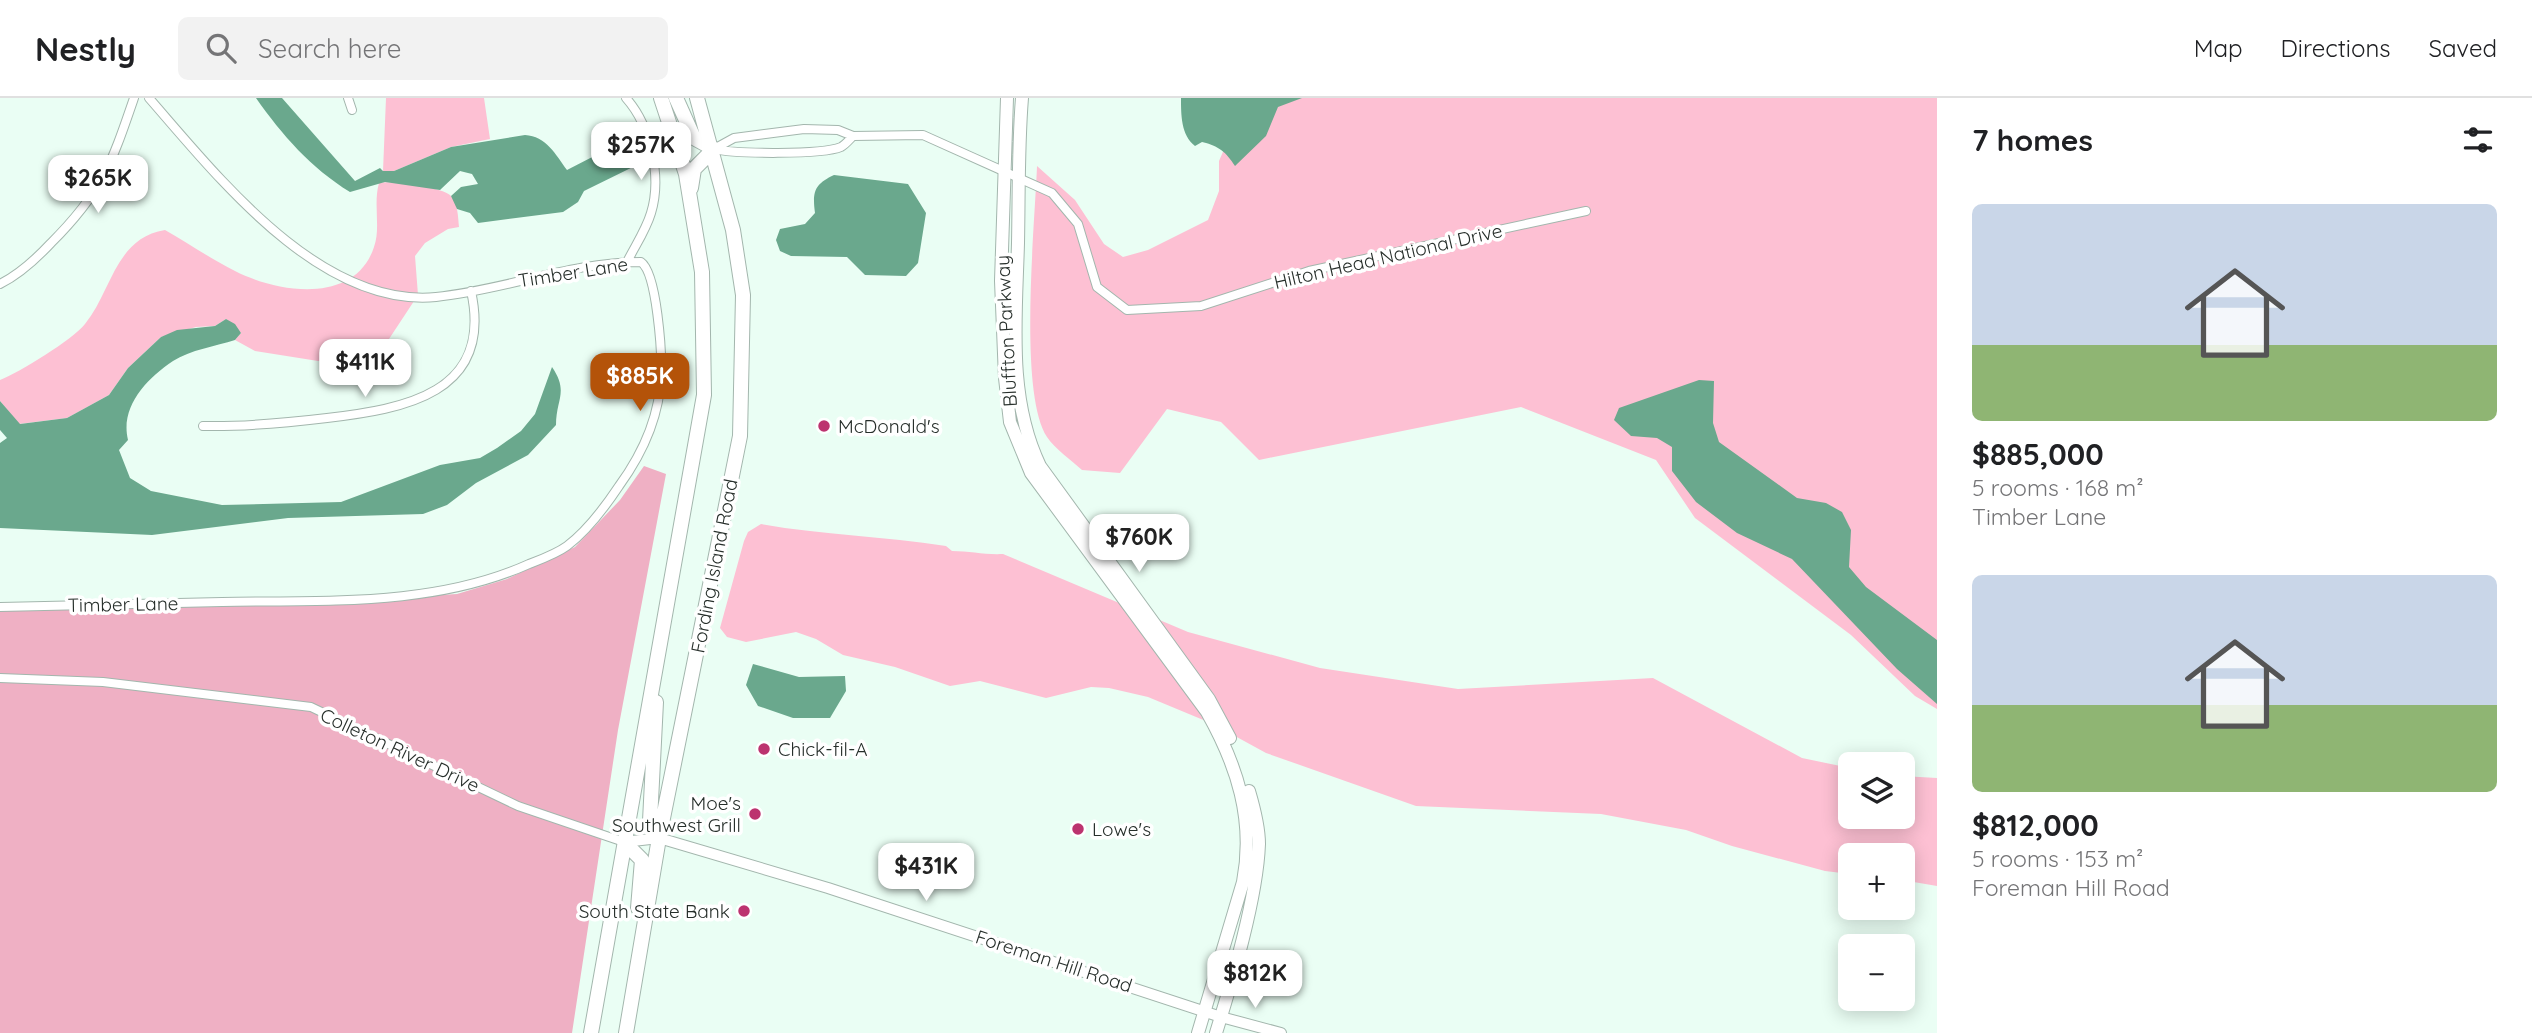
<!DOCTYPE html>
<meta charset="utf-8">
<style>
:root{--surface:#fff;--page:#f2f2f2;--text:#202124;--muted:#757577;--line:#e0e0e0;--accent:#b45309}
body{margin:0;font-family:Quicksand,sans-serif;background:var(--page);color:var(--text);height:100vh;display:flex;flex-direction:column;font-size:26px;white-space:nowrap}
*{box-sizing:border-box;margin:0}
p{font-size:23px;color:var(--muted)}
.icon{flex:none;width:38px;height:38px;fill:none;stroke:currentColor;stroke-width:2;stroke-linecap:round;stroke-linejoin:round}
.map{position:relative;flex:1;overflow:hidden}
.sheet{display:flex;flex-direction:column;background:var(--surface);width:595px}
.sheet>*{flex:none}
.buttons{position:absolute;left:1838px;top:654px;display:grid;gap:14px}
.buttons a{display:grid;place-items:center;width:77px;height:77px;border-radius:10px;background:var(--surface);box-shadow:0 4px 18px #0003;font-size:35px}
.price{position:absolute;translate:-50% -60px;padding:0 16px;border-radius:14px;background:#fff;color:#222;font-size:23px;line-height:46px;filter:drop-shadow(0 2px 4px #0008)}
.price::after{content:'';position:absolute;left:50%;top:42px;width:21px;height:16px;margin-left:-10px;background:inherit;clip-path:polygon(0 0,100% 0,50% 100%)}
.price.selected{background:var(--accent);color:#fff}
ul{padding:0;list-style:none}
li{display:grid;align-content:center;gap:14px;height:371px;padding:0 35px}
li span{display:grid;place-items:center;height:217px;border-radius:10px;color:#555}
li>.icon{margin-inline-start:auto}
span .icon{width:126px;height:126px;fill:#fffc;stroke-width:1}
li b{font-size:30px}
h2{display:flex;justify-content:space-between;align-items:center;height:84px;padding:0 35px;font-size:30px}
header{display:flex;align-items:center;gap:42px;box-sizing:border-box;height:98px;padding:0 35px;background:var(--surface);border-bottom:2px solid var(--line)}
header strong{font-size:33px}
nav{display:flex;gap:38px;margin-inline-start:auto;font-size:24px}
.search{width:490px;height:63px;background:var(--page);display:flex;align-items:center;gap:18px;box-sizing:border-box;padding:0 24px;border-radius:10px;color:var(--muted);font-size:26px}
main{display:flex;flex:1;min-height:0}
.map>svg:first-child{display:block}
</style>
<header>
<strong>Nestly</strong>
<div class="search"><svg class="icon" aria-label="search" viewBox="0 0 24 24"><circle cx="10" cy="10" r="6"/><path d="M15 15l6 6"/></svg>Search here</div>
<nav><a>Map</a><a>Directions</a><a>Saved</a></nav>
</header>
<main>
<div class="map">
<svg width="1937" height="935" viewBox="0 0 1937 935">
<rect width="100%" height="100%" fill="#eafef4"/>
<!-- green -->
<path fill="#fdc0d3" d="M 386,0 L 484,0 L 490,41 L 451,49 L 394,73 L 383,73 Z
M 1261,0 L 1937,0 L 1937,611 L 1915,598 L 1851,537 L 1695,420 L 1656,362 L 1521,309 L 1259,362 L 1221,324 L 1167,311 L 1120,375 L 1082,372 C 1071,362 1055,351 1047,339 C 1018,294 1035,127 1037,68 L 1075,102 L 1104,146 L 1123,159 L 1148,152 L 1208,122 L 1219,93 L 1219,63 L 1235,26 Z
M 379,85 C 392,82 440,89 450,97 C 458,104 458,119 459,129 L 448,131 L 425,145 L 415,158 L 418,197 L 389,241 L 367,259 L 318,263 L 255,253 L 235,242 L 241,235 L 226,221 L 215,228 L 196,229 L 161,239 L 128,270 L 109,297 L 67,320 L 19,326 L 0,303 L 0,282 C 20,274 72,242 85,226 C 112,193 115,140 165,132 C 188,145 211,161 235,173 C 278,195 355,207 374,149 C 381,130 373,106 379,85 Z
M 761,426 C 822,437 884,438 946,448 L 952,453 C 970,453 985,457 1003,456 L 1188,534 L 1320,570 L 1458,591 L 1653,580 L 1802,660 L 1850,670 L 1850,719 L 1902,719 L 1902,678 L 1937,680 L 1937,788 L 1902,782 L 1902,758 L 1850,758 L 1850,776 L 1825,773 L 1732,748 L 1686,732 L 1601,716 L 1416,708 L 1266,655 L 1213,626 L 1148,599 L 1109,590 L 1091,589 L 1046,600 L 980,583 L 950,588 L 895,569 L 843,557 L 816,541 L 796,534 L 746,544 L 727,539 L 720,530 L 744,443 L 748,434 Z"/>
<!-- forest -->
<path fill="#efb0c4" d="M 644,368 L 666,376 L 618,632 L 572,935 L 0,935 L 0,512 L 276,507 L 457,496 L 507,481 L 575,449 L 620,402 Z"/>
<!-- water -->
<path fill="#6aa88d" d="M 256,0 L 282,0 L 355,83 L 380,70 L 383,73 L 394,73 L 451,49 L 525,37 C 546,38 556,57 567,72 L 633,38 L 641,65 L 584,93 L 578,104 L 563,114 L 478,125 L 470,115 L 457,111 L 451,98 L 461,89 L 478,86 L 472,76 L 460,73 L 440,92 L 385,84 L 350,94 C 311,70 282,37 256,0 Z
M 1181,0 L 1302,0 L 1278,9 L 1266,38 L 1235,68 C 1226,54 1219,48 1202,44 L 1195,48 C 1181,37 1181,17 1181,0 Z
M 834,77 L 908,86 L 926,115 L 918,165 L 906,178 L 865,177 L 847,159 L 791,158 L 780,153 L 776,142 L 780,131 L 805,126 L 815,115 C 812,93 815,86 834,77 Z
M 226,221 L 235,226 L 241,235 L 235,242 C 216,248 190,252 173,263 C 146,281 120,309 128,342 L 119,352 L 130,380 L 151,393 L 222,407 L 341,404 L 440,367 L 480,360 L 497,350 L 521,333 L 535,316 L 552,269 C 569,294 556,301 556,327 L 528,357 L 476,385 L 447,407 L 423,416 L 288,420 L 152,437 L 0,430 L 0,345 L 7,340 L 0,332 L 0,303 L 20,326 L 67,320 L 109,297 L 128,270 L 161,239 L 177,232 L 215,228 Z
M 1699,282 L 1714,283 L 1713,325 L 1719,344 L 1797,400 L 1826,405 L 1842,414 L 1851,432 L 1849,469 L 1866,489 L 1937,542 L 1937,606 L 1897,571 L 1792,461 L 1737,435 L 1696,404 L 1672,373 L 1672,349 L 1657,340 L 1631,338 L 1614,322 L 1619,310 Z
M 753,566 L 799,579 L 845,578 L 846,593 L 830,620 L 793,620 L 758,608 L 746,587 Z"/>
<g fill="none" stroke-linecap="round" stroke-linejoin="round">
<defs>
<path id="minor" d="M 348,0 L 352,12
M 626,0 C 651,28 662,79 651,115 C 646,132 635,148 627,164
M 714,51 L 734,40 L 804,31 L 838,32 L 853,38 L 923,37 L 1052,95 L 1078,126 L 1097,189 L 1127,212 L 1201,208 L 1309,173 L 1586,113
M 714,51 C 734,56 822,57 841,49 C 845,47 850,41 853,38
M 0,186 C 20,176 36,161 51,145 C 102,94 111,67 134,0
M 203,328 C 245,329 285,325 327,320 C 403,311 494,296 471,193
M 0,509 C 74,508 148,505 222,504 C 324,502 434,509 529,466 C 542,461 556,456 567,448 C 587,433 605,409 619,388 C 643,355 660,318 661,276 C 662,255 657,175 641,164 C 570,164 506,192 436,199 C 320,210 218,79 149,0
M 0,580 L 103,584 L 311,609 L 518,708 L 624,744"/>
<path id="tertiary" d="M 624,744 L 659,740 L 828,790 L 1221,919 L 1281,935"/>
<path id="secondary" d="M 1007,0 L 1001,183 L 1005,280 L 1010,324 L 1031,375 L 1207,614 C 1237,667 1255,722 1243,784 L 1198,935
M 1022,0 C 1018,49 1019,97 1018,145 C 1016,220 1007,300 1040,368 L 1209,601 L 1230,640
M 1216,935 C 1232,883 1257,800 1259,746 C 1259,728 1254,710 1249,693"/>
<path id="trunk" d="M 676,0 L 694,40 L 714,51
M 691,90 L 694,71 L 714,51
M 656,604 L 650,723 L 659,740
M 624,744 L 642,762 L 638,810
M 591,935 L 704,297 L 702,174 L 686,76 L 661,0
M 626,935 L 659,740 L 740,338 L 743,197 L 733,132 L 697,0"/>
</defs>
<!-- minor casing -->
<use href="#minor" stroke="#a3b6ad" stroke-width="10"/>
<!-- tertiary casing -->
<use href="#tertiary" stroke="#a3b6ad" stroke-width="12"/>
<!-- secondary casing -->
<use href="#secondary" stroke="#a3b6ad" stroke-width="14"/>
<!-- trunk casing -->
<use href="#trunk" stroke="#a3b6ad" stroke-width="16"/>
<!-- minor -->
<use href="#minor" stroke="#fff" stroke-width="8"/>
<!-- tertiary -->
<use href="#tertiary" stroke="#fff" stroke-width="10"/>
<!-- secondary -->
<use href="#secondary" stroke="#fff" stroke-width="12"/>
<!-- trunk -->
<use href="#trunk" stroke="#fff" stroke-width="14"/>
</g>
<!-- markers -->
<g fill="#bc336f" stroke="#fff" stroke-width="2.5">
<circle cx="824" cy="328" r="7"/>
<circle cx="764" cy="651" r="7"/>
<circle cx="755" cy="716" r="7"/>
<circle cx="1078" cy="731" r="7"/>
<circle cx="744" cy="813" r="7"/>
</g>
<g text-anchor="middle" stroke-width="7" stroke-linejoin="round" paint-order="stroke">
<!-- street labels -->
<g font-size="19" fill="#272f2b" stroke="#fff">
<text transform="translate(1388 158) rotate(-13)" y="7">Hilton Head National Drive</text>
<text transform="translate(573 174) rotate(-9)" y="7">Timber Lane</text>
<text transform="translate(1006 233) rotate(-93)" y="7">Bluffton Parkway</text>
<text transform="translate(714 468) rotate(-79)" y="7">Fording Island Road</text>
<text transform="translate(123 506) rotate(-1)" y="7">Timber Lane</text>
<text transform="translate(400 652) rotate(25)" y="7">Colleton River Drive</text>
<text transform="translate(1054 863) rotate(18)" y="7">Foreman Hill Road</text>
</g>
<!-- poi labels -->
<g font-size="19" fill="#272f2b" stroke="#fff" text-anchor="start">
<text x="838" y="335">McDonald's</text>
<text x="778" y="658">Chick-fil-A</text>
<text x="741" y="712" text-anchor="end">Moe's<tspan x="741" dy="22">Southwest Grill</tspan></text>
<text x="1092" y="738">Lowe's</text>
<text x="730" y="820" text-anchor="end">South State Bank</text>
</g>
</g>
</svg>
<div class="buttons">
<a><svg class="icon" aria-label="layers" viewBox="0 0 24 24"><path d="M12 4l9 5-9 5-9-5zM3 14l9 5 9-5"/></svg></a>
<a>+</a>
<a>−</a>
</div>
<b class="price" style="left:641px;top:84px">$257K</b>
<b class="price" style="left:98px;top:117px">$265K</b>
<b class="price" style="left:365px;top:301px">$411K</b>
<b class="price selected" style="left:640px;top:315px">$885K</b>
<b class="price" style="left:1139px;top:476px">$760K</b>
<b class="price" style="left:926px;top:805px">$431K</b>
<b class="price" style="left:1255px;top:912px">$812K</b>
</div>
<section class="sheet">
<h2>7 homes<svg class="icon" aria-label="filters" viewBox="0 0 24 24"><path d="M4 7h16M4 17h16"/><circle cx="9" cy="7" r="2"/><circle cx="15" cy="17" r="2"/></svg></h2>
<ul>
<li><span style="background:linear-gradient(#c9d6e8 65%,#8fb573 0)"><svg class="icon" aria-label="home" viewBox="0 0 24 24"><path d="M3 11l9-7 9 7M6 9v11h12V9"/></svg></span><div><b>$885,000</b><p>5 rooms · 168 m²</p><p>Timber Lane</p></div></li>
<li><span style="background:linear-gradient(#c9d6e8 60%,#8fb573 0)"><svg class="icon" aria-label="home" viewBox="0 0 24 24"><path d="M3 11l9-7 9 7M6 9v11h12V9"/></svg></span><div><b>$812,000</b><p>5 rooms · 153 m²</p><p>Foreman Hill Road</p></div></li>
</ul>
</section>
</main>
